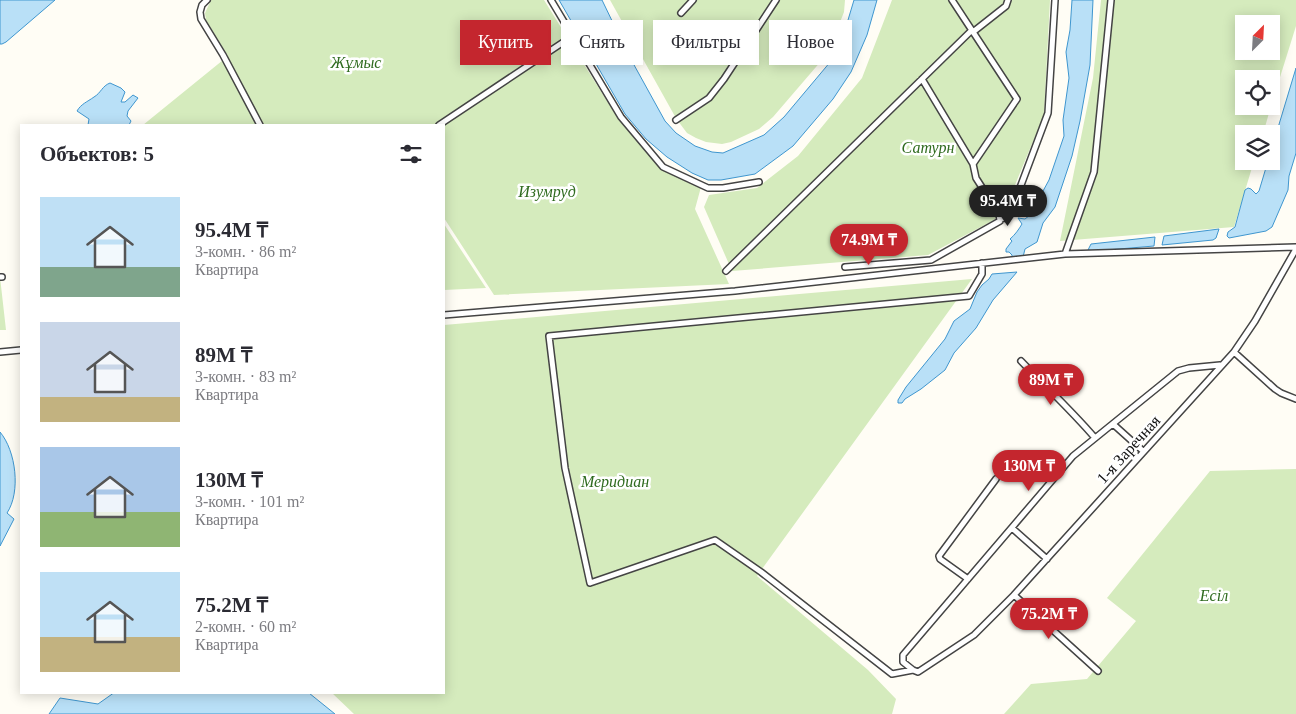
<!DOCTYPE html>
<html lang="ru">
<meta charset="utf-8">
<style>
:root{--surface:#fff;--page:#f2f2f3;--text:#2b2b33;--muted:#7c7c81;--accent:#c4262e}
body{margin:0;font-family:Georgia,serif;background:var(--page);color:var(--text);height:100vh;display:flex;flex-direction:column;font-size:19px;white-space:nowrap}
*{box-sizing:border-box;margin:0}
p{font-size:16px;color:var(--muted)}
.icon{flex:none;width:28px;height:28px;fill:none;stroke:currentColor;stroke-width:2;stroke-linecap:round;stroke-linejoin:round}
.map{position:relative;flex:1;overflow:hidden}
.details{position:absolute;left:20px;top:124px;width:425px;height:570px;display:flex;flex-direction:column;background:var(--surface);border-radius:0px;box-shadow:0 2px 12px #0003}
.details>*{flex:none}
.top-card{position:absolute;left:460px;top:20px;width:475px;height:45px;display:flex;gap:10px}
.needle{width:32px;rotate:24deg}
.fabs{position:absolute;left:1235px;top:15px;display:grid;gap:10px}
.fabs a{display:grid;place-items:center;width:45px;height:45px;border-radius:0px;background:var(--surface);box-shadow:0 2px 12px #0003;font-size:25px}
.price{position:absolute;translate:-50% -42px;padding:0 11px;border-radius:18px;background:var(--accent);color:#fff;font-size:16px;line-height:32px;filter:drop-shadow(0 1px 2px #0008)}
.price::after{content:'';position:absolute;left:50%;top:30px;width:15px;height:11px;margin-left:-8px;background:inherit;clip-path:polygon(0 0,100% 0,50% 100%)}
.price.on{background:#222;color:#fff}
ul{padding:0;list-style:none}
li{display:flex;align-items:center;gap:15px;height:125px;padding:0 20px}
li span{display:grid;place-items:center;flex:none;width:140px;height:100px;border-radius:0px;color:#555}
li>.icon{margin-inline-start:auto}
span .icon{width:60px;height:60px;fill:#fffc;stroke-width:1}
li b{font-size:21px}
h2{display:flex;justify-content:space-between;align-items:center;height:60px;padding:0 20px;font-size:21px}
.tag{padding:0 18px;border-radius:0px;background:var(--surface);box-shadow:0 2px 12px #0003;font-size:18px;line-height:45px}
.tag.on{background:var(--accent);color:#fff}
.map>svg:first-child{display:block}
</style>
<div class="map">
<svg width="1296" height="714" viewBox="0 0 1296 714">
<rect width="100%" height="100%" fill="#fffdf5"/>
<!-- green -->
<path fill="#d5ebbd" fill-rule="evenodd" d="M 211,0 L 544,0 L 569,40 L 436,125 L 143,125 L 228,56 L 206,20 L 205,13 Z
M 610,0 L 774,0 L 723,79 L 708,97 L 677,120 Z
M 777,0 L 845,0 L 844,12 L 828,53 L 773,117 L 759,129 L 731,142 L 722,144 L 706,142 L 696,138 L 687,133 L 678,121 L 710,98 Z
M 892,0 L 1050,0 L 1044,115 L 1005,209 L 994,220 L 928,255 L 732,271 L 704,207 L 709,195 L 757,188 L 798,156 L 862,78 Z
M 1101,0 L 1296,0 L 1296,26 L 1271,106 L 1271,79 L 1244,79 L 1244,106 L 1271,106 L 1263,134 L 1244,134 L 1244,161 L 1254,161 L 1234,227 L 1060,241 L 1093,78 ZM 1244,24 L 1271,24 L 1271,51 L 1244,51 Z
M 570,42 L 617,117 L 661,169 L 701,187 L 695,209 L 729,284 L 494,295 L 444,218 L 443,125 Z
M 444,224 L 486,288 L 444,290 Z
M 0,277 L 6,330 L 0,330 Z
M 972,279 L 757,576 L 868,670 L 896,699 L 892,714 L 354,714 L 332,693 L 444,692 L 444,325 Z
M 1296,469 L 1296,714 L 1004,714 L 1031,684 L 1087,679 L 1136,621 L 1107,598 L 1210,471 Z"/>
<!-- water -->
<path fill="#b9e0f7" stroke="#3f96cf" d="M 0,0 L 55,0 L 6,42 L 2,44 L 0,44 Z
M 559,0 L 602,0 L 628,54 L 665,121 L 676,133 L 695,146 L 712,152 L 723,153 L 764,135 L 784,117 L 831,61 L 842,40 L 854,0 L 877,0 L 867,35 L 851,72 L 833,99 L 793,146 L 755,174 L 721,180 L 708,180 L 692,173 L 667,157 L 646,139 L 625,114 Z
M 1072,0 L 1093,0 L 1090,65 L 1080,121 L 1072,156 L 1055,207 L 1043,223 L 1037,242 L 1025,249 L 1023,257 L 1012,258 L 1012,255 L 1009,252 L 1006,252 L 1006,249 L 1012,241 L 1010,239 C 1015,235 1019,229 1022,224 L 1018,218 L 1025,219 L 1030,215 L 1049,180 L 1064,136 L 1063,120 L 1069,78 L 1066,52 L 1070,30 Z
M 1296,68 L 1296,153 L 1289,176 L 1288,190 L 1272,227 L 1266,231 L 1229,238 L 1227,236 L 1228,232 L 1235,227 L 1245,190 L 1248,188 L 1251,189 L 1256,194 L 1259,191 L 1268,161 L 1271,161 L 1271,151 Z
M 110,83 L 121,88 L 125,92 L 121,102 L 125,102 L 133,95 L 138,98 L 128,111 L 127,116 L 131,121 L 129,125 L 88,125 L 89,119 L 77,111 C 81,104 87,102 94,97 C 101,93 102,86 110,83 Z
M 1219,229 L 1216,238 L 1213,240 L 1162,245 L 1164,236 Z
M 1155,237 L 1154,246 L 1095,251 L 1088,250 L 1091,244 Z
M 1017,272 L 993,300 L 976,328 L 954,353 L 945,370 L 921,389 L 905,399 L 902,403 L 898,403 L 898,400 L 906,387 L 945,339 L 954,321 L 970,309 L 977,292 L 982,285 L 989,279 L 992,274 Z
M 0,432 C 16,451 21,492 7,513 L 14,519 L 0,546 Z
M 115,692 L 309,693 L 335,714 L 49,714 L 60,698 L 98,704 Z"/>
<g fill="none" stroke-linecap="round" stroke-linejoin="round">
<defs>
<path id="street" d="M 207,0 L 202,5 L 200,12 L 201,19 L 223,55 L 260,125
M 551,0 L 621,117 L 663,167 L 708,188 L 723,188 L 759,182
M 952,0 L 1017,99 L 973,164
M 681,13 L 693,0
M 973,32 L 1006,6 L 1008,0
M 676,120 L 709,98 L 724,79 L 776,0
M 439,125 L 571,37
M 1000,219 L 1005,218 L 1018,193 L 1048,113 L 1055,0
M 1065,254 L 1094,172 L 1111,0
M 982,263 L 982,274 L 969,296 L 549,336 L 565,468 L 590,583 L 715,540 L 761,572 L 892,674 L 913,670 L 918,672 L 974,635 L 1014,595 L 1234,352 L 1255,321 L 1296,249
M 845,267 L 931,260 L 1000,221 L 999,214 L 976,178 L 973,164 L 922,79
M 726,271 L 972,30
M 0,277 L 2,277
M 444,315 L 735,291 L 1065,254 L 1296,247
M 0,352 L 21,350
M 1234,352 L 1275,389 L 1281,393 L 1296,399
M 1021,361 C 1046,387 1072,411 1095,438
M 1113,424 L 1143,451
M 1012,528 L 1047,559
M 968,579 L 940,559 L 939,556 L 996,479
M 1014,595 L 1098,671
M 913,670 L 903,662 L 903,655 L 1073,456 L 1178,371 L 1189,368 L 1220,365"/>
</defs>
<!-- street casing -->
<use href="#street" stroke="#444" stroke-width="8"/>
<!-- street -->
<use href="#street" stroke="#fff" stroke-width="5"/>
</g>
<g text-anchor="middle" stroke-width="5" stroke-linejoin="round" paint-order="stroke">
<!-- park labels -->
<g font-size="16" font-style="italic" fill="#2f6b1f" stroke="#fff">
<text x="356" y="68">Жұмыс</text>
<text x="928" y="153">Сатурн</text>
<text x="547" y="197">Изумруд</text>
<text x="615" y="487">Меридиан</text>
<text x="1214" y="601">Есіл</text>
</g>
<!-- street labels -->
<g font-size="16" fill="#111" stroke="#fff">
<text transform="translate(1128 449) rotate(-48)" y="6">1-я Заречная</text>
</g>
</g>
</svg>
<div class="fabs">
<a><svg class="needle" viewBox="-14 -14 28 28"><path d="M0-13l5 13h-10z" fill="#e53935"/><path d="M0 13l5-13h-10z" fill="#7c7c81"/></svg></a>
<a><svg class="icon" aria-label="locate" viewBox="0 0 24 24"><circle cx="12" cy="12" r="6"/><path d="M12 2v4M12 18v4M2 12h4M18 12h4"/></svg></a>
<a><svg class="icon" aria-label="layers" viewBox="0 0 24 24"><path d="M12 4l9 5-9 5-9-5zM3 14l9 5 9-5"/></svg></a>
</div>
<b class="price on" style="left:1008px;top:227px">95.4M ₸</b>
<b class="price" style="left:869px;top:266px">74.9M ₸</b>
<b class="price" style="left:1051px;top:406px">89M ₸</b>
<b class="price" style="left:1029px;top:492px">130M ₸</b>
<b class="price" style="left:1049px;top:640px">75.2M ₸</b>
<div class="top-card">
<a class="tag on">Купить</a>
<a class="tag">Снять</a>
<a class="tag">Фильтры</a>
<a class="tag">Новое</a>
</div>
<section class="details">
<h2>Объектов: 5<svg class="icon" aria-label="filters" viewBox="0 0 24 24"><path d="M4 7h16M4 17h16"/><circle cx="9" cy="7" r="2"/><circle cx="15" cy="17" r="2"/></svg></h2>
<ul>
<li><span style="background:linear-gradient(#bfe0f5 70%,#7fa58c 0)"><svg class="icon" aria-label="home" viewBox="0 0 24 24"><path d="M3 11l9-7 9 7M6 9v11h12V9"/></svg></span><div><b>95.4M ₸</b><p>3-комн. · 86 m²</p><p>Квартира</p></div></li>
<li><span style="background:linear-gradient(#c9d6e8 75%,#c2b280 0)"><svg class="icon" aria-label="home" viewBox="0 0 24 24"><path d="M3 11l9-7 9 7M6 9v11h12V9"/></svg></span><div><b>89M ₸</b><p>3-комн. · 83 m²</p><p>Квартира</p></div></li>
<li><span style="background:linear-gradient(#a9c7e8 65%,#8fb573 0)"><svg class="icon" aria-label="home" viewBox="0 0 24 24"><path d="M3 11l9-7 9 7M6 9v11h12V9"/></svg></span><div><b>130M ₸</b><p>3-комн. · 101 m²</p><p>Квартира</p></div></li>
<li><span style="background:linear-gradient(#bfe0f5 65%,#c2b280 0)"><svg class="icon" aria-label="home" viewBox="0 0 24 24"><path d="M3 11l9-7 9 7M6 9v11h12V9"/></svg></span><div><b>75.2M ₸</b><p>2-комн. · 60 m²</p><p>Квартира</p></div></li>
</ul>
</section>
</div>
